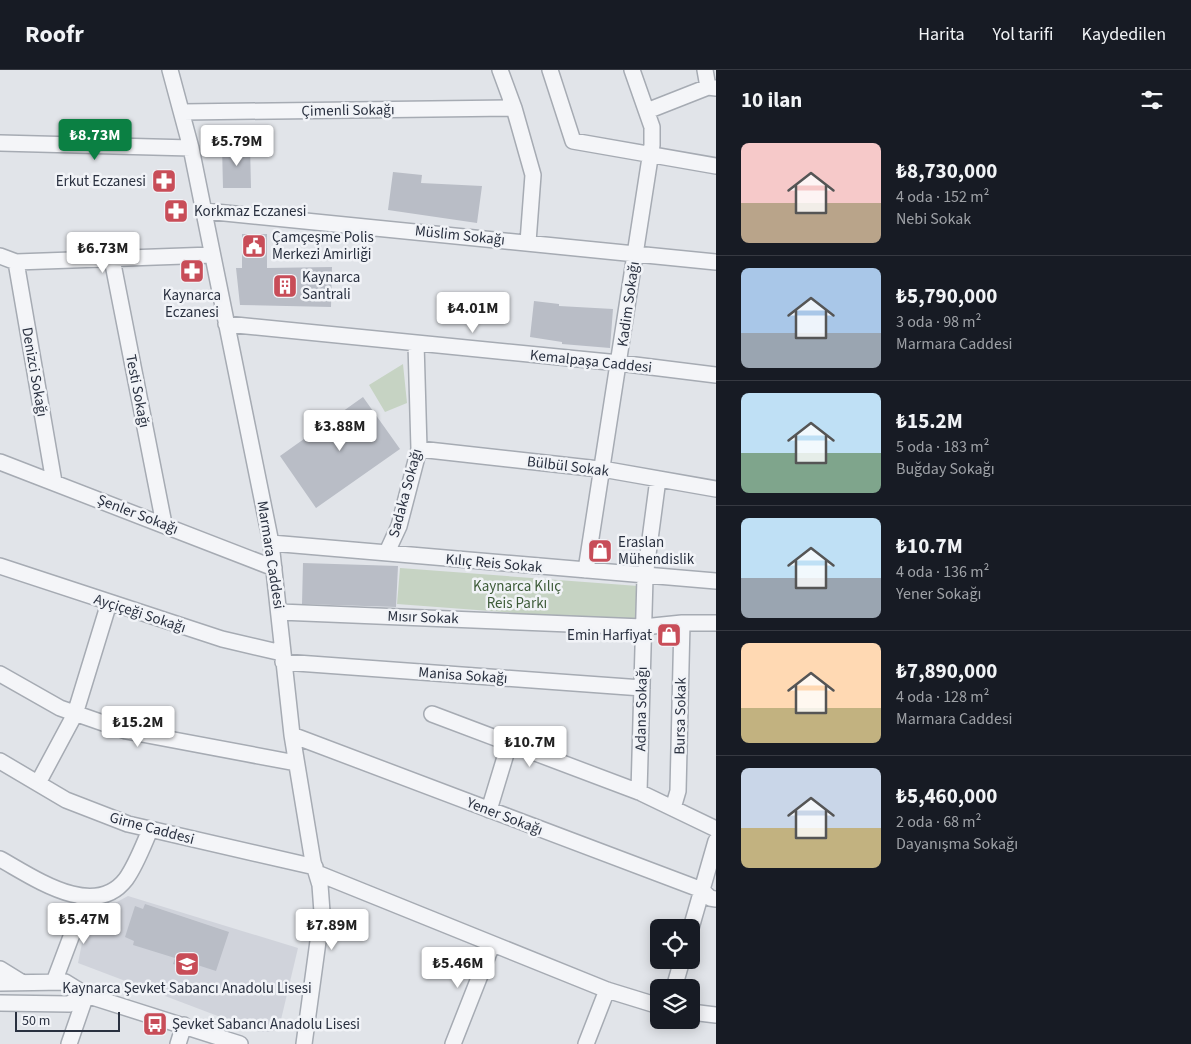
<!DOCTYPE html>
<html lang="tr">
<meta charset="utf-8">
<style>
:root{--surface:#171b24;--page:#242831;--text:#f1f3f6;--muted:#9ea1a6;--line:#363941;--accent:#0b8043}
body{margin:0;font-family:"Source Sans 3",sans-serif;background:var(--page);color:var(--text);height:100vh;display:flex;flex-direction:column;font-size:19px;white-space:nowrap}
*{box-sizing:border-box;margin:0}
p{font-size:16px;color:var(--muted)}
.icon{flex:none;width:28px;height:28px;fill:none;stroke:currentColor;stroke-width:2;stroke-linecap:round;stroke-linejoin:round}
.map{position:relative;flex:1;overflow:hidden}
.panel{display:flex;flex-direction:column;background:var(--surface);width:475px}
.panel>*{flex:none}
.tools{position:absolute;left:650px;top:849px;display:grid;gap:10px}
.tools a{display:grid;place-items:center;width:50px;height:50px;border-radius:8px;background:var(--surface);box-shadow:0 2px 12px #0003;font-size:25px}
.scale{position:absolute;left:15px;bottom:12px;width:105px;box-sizing:border-box;padding-left:5px;border:2px solid #2a3140;border-top:0;font-size:14px;line-height:18px;white-space:nowrap;color:#2a3140;-webkit-text-stroke:4px #f1f3f7;paint-order:stroke}
.price{position:absolute;translate:-50% -42px;padding:0 11px;border-radius:5px;background:#fff;color:#222;font-size:16px;line-height:32px;filter:drop-shadow(0 1px 2px #0008)}
.price::after{content:'';position:absolute;left:50%;top:30px;width:15px;height:11px;margin-left:-8px;background:inherit;clip-path:polygon(0 0,100% 0,50% 100%)}
.price.current{background:var(--accent);color:#fff}
ul{padding:0;list-style:none}
li{display:flex;align-items:center;gap:15px;height:125px;padding:0 25px}
li+li{border-top:1px solid var(--line)}
li span{display:grid;place-items:center;flex:none;width:140px;height:100px;border-radius:8px;color:#555}
li>.icon{margin-inline-start:auto}
span .icon{width:60px;height:60px;fill:#fffc;stroke-width:1}
li b{font-size:21px}
h2{display:flex;justify-content:space-between;align-items:center;height:60px;padding:0 25px;font-size:21px}
header{display:flex;align-items:center;gap:30px;box-sizing:border-box;height:70px;padding:0 25px;background:var(--surface);border-bottom:1px solid var(--line)}
header strong{font-size:24px}
nav{display:flex;gap:28px;margin-inline-start:auto;font-size:18px}
main{display:flex;flex:1;min-height:0}
.map>svg:first-child{display:block}
</style>
<header>
<strong>Roofr</strong>
<nav><a>Harita</a><a>Yol tarifi</a><a>Kaydedilen</a></nav>
</header>
<main>
<div class="map">
<svg width="716" height="974" viewBox="0 0 716 974">
<rect width="100%" height="100%" fill="#e1e4e9"/>
<!-- built -->
<path fill="#d0d3db" d="M 128,826 L 298,878 L 279,958 L 271,962 L 260,962 L 78,893 L 87,848 Z"/>
<!-- green -->
<path fill="#c6d3c3" d="M 403,294 L 407,333 L 385,342 L 369,315 Z
M 400,498 L 638,516 L 635,552 L 397,534 Z"/>
<!-- building -->
<path fill="#b9bdc6" d="M 250,75 L 251,118 L 223,118 L 222,76 Z
M 393,102 L 422,105 L 421,113 L 482,116 L 477,153 L 388,140 Z
M 242,164 L 267,164 L 267,198 L 332,197 L 331,237 L 240,235 L 236,198 L 242,198 Z
M 534,231 L 559,234 L 559,236 L 613,239 L 610,278 L 562,274 L 562,272 L 530,267 Z
M 363,327 L 400,379 L 316,438 L 280,386 Z
M 303,493 L 398,496 L 396,537 L 302,534 Z
M 145,834 L 229,862 L 216,901 L 188,892 L 186,898 L 173,894 L 175,888 L 133,875 L 134,871 L 125,867 L 135,836 L 143,839 Z"/>
<g fill="none" stroke-linecap="round" stroke-linejoin="round">
<defs>
<path id="minor" d="M 170,0 L 191,78 L 271,473 L 292,665 L 313,792 L 320,815 L 322,842 L 304,974
M 500,0 L 514,38 L 533,105 L 528,172
M 550,0 L 573,71 L 716,96
M 705,0 L 708,17
M 647,41 L 708,17 L 716,18
M 183,42 L 514,38
M 0,73 L 191,78
M 205,141 L 716,192
M 0,186 L 16,192 L 212,185
M 112,189 L 164,454
M 16,192 L 54,412
M 226,254 L 619,293 L 716,305
M 419,379 L 608,400 L 716,419
M 0,392 L 274,498
M 271,473 L 716,511
M 387,482 L 399,456 L 419,379 L 416,273
M 0,496 L 222,569 L 282,583
M 586,500 L 652,75 L 652,57 L 632,0
M 280,542 L 643,557 L 682,553 L 716,553
M 283,592 L 642,618
M 0,604 L 60,638 L 126,661 L 296,693
M 432,644 L 639,722 L 716,759
M 292,665 L 702,820 L 710,828 L 716,829
M 0,691 L 66,730 L 128,754 L 315,797
M 38,713 L 75,644 L 109,533
M 639,722 L 645,507 L 658,409
M 673,738 L 678,721 L 682,553
M 489,740 L 509,674
M 0,789 C 33,807 94,851 126,809 C 136,795 143,776 150,760
M 317,803 L 607,920 L 659,936
M 691,858 L 716,771
M 0,899 L 21,912
M 54,912 L 86,827
M 0,913 L 65,912 L 86,925 L 240,974
M 674,918 L 682,890
M 0,933 L 69,934 L 86,925
M 691,942 L 716,945
M 69,974 L 86,925
M 178,974 L 184,955
M 453,974 L 492,875
M 586,974 L 607,920"/>
</defs>
<!-- minor casing -->
<use href="#minor" stroke="#a6abb3" stroke-width="18"/>
<!-- minor -->
<use href="#minor" stroke="#f4f5f8" stroke-width="15"/>
</g>
<!-- icons -->
<defs>
<symbol id="pharmacy-square" viewBox="-11 -11 22 22"><rect x="-9" y="-9" width="18" height="18" rx="4" fill="#c84d58" stroke="#f1f3f7"/><path d="M-2-6h4v4h4v4h-4v4h-4v-4h-4v-4h4Z" fill="#fff"/></symbol>
<symbol id="civic-square" viewBox="-11 -11 22 22"><rect x="-9" y="-9" width="18" height="18" rx="4" fill="#c84d58" stroke="#f1f3f7"/><path d="M-.6-6.5H3V-4.5H.6V-3L4-1V1h2V6H-6V1h2V-1L-.6-3ZM-1.2 2.5V6h2.4V2.5Z" fill="#fff"/></symbol>
<symbol id="building-square" viewBox="-11 -11 22 22"><rect x="-9" y="-9" width="18" height="18" rx="4" fill="#c84d58" stroke="#f1f3f7"/><path d="M-4-6H4V6H1V3H-1V6H-4ZM-2.5-4.3h1.7v1.8h-1.7ZM.8-4.3h1.7v1.8H.8ZM-2.5-1h1.7V.8h-1.7ZM.8-1h1.7V.8H.8Z" fill="#fff"/></symbol>
<symbol id="shop-square" viewBox="-11 -11 22 22"><rect x="-9" y="-9" width="18" height="18" rx="4" fill="#c84d58" stroke="#f1f3f7"/><path d="M-5-2.5h2.3a2.7 3.5 0 0 1 5.4 0H5L5.5 6h-11ZM-1.5-2.5h3a1.5 2.3 0 0 0-3 0Z" fill="#fff"/></symbol>
<symbol id="school-square" viewBox="-11 -11 22 22"><rect x="-9" y="-9" width="18" height="18" rx="4" fill="#c84d58" stroke="#f1f3f7"/><path d="M0-5L7-2L0 1L-7-2ZM-4 1L0 2.5L4 1V4Q0 6-4 4Z" fill="#fff"/></symbol>
<symbol id="bus-square" viewBox="-11 -11 22 22"><rect x="-9" y="-9" width="18" height="18" rx="4" fill="#c84d58" stroke="#f1f3f7"/><path d="M-5-6H5V4H4V6H2V4H-2V6H-4V4H-5ZM-3.5-4V0h7V-4ZM-3.5 1.2v1.5H-2V1.2ZM2 1.2v1.5H3.5V1.2Z" fill="#fff"/></symbol>
</defs>
<g fill-rule="evenodd">
<use href="#pharmacy-square" x="150" y="97" width="28" height="28"/>
<use href="#pharmacy-square" x="162" y="127" width="28" height="28"/>
<use href="#civic-square" x="240" y="162" width="28" height="28"/>
<use href="#pharmacy-square" x="178" y="187" width="28" height="28"/>
<use href="#building-square" x="271" y="202" width="28" height="28"/>
<use href="#shop-square" x="586" y="467" width="28" height="28"/>
<use href="#shop-square" x="655" y="551" width="28" height="28"/>
<use href="#school-square" x="173" y="880" width="28" height="28"/>
<use href="#bus-square" x="141" y="940" width="28" height="28"/>
</g>
<g text-anchor="middle" stroke-width="5" stroke-linejoin="round" paint-order="stroke">
<!-- street labels -->
<g font-size="15" fill="#2a3140" stroke="#f1f3f7">
<text transform="translate(348 40) rotate(-1)" y="5">Çimenli Sokağı</text>
<text transform="translate(460 165) rotate(6)" y="5">Müslim Sokağı</text>
<text transform="translate(628 234) rotate(-82)" y="5">Kadim Sokağı</text>
<text transform="translate(591 291) rotate(6)" y="5">Kemalpaşa Caddesi</text>
<text transform="translate(35 302) rotate(80)" y="5">Denizci Sokağı</text>
<text transform="translate(138 321) rotate(79)" y="5">Testi Sokağı</text>
<text transform="translate(568 396) rotate(7)" y="5">Bülbül Sokak</text>
<text transform="translate(405 423) rotate(-75)" y="5">Sadaka Sokağı</text>
<text transform="translate(138 444) rotate(21)" y="5">Şenler Sokağı</text>
<text transform="translate(271 485) rotate(81)" y="5">Marmara Caddesi</text>
<text transform="translate(494 493) rotate(5)" y="5">Kılıç Reis Sokak</text>
<text transform="translate(140 543) rotate(18)" y="5">Ayçiçeği Sokağı</text>
<text transform="translate(423 547) rotate(2)" y="5">Mısır Sokak</text>
<text transform="translate(463 605) rotate(4)" y="5">Manisa Sokağı</text>
<text transform="translate(641 639) rotate(-89)" y="5">Adana Sokağı</text>
<text transform="translate(680 646) rotate(-89)" y="5">Bursa Sokak</text>
<text transform="translate(505 746) rotate(21)" y="5">Yener Sokağı</text>
<text transform="translate(152 758) rotate(15)" y="5">Girne Caddesi</text>
</g>
<!-- poi labels -->
<g font-size="15" fill="#2a3140" stroke="#f1f3f7" text-anchor="start">
<text x="146" y="116" text-anchor="end">Erkut Eczanesi</text>
<text x="194" y="146">Korkmaz Eczanesi</text>
<text x="272" y="172">Çamçeşme Polis<tspan x="272" dy="17">Merkezi Amirliği</tspan></text>
<text x="302" y="212">Kaynarca<tspan x="302" dy="17">Santrali</tspan></text>
<text x="192" y="230" text-anchor="middle">Kaynarca<tspan x="192" dy="17">Eczanesi</tspan></text>
<text x="618" y="477">Eraslan<tspan x="618" dy="17">Mühendislik</tspan></text>
<text x="652" y="570" text-anchor="end">Emin Harfiyat</text>
<text x="187" y="923" text-anchor="middle">Kaynarca Şevket Sabancı Anadolu Lisesi</text>
<text x="172" y="959">Şevket Sabancı Anadolu Lisesi</text>
</g>
<!-- park labels -->
<g font-size="15" fill="#3d5b38" stroke="#f1f3f7">
<text x="517" y="521">Kaynarca Kılıç<tspan x="517" dy="17">Reis Parkı</tspan></text>
</g>
</g>
</svg>
<div class="tools">
<a><svg class="icon" aria-label="locate" viewBox="0 0 24 24"><circle cx="12" cy="12" r="6"/><path d="M12 2v4M12 18v4M2 12h4M18 12h4"/></svg></a>
<a><svg class="icon" aria-label="layers" viewBox="0 0 24 24"><path d="M12 4l9 5-9 5-9-5zM3 14l9 5 9-5"/></svg></a>
</div>
<div class="scale">50 m</div>
<b class="price current" style="left:95px;top:91px">₺8.73M</b>
<b class="price" style="left:237px;top:97px">₺5.79M</b>
<b class="price" style="left:103px;top:204px">₺6.73M</b>
<b class="price" style="left:473px;top:264px">₺4.01M</b>
<b class="price" style="left:340px;top:382px">₺3.88M</b>
<b class="price" style="left:138px;top:678px">₺15.2M</b>
<b class="price" style="left:530px;top:698px">₺10.7M</b>
<b class="price" style="left:84px;top:875px">₺5.47M</b>
<b class="price" style="left:332px;top:881px">₺7.89M</b>
<b class="price" style="left:458px;top:919px">₺5.46M</b>
</div>
<section class="panel">
<h2>10 ilan<svg class="icon" aria-label="filters" viewBox="0 0 24 24"><path d="M4 7h16M4 17h16"/><circle cx="9" cy="7" r="2"/><circle cx="15" cy="17" r="2"/></svg></h2>
<ul>
<li><span style="background:linear-gradient(#f6c9c9 60%,#b9a48a 0)"><svg class="icon" aria-label="home" viewBox="0 0 24 24"><path d="M3 11l9-7 9 7M6 9v11h12V9"/></svg></span><div><b>₺8,730,000</b><p>4 oda · 152 m²</p><p>Nebi Sokak</p></div></li>
<li><span style="background:linear-gradient(#a9c7e8 65%,#9aa5b1 0)"><svg class="icon" aria-label="home" viewBox="0 0 24 24"><path d="M3 11l9-7 9 7M6 9v11h12V9"/></svg></span><div><b>₺5,790,000</b><p>3 oda · 98 m²</p><p>Marmara Caddesi</p></div></li>
<li><span style="background:linear-gradient(#bfe0f5 60%,#7fa58c 0)"><svg class="icon" aria-label="home" viewBox="0 0 24 24"><path d="M3 11l9-7 9 7M6 9v11h12V9"/></svg></span><div><b>₺15.2M</b><p>5 oda · 183 m²</p><p>Buğday Sokağı</p></div></li>
<li><span style="background:linear-gradient(#bfe0f5 60%,#9aa5b1 0)"><svg class="icon" aria-label="home" viewBox="0 0 24 24"><path d="M3 11l9-7 9 7M6 9v11h12V9"/></svg></span><div><b>₺10.7M</b><p>4 oda · 136 m²</p><p>Yener Sokağı</p></div></li>
<li><span style="background:linear-gradient(#ffd9b3 65%,#c2b280 0)"><svg class="icon" aria-label="home" viewBox="0 0 24 24"><path d="M3 11l9-7 9 7M6 9v11h12V9"/></svg></span><div><b>₺7,890,000</b><p>4 oda · 128 m²</p><p>Marmara Caddesi</p></div></li>
<li><span style="background:linear-gradient(#c9d6e8 60%,#c2b280 0)"><svg class="icon" aria-label="home" viewBox="0 0 24 24"><path d="M3 11l9-7 9 7M6 9v11h12V9"/></svg></span><div><b>₺5,460,000</b><p>2 oda · 68 m²</p><p>Dayanışma Sokağı</p></div></li>
</ul>
</section>
</main>
